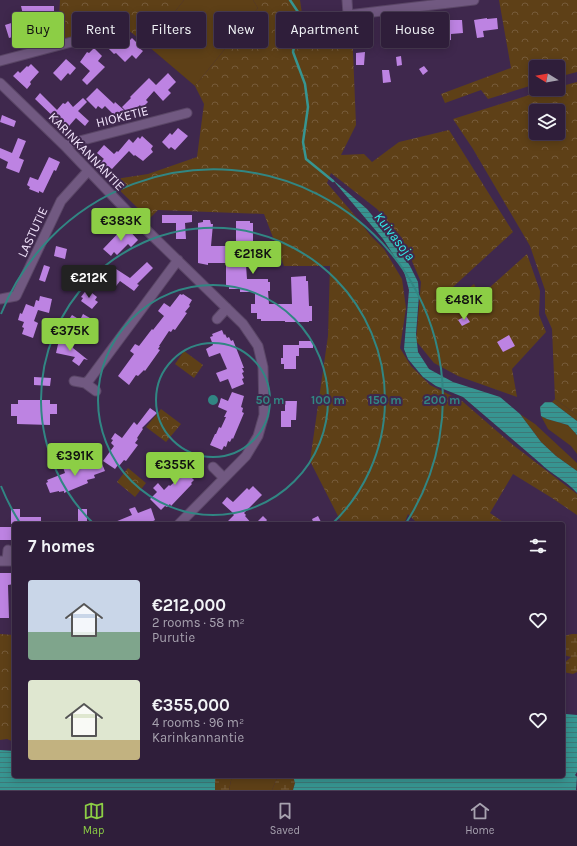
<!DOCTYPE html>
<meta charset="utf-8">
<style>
:root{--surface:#2f1e3a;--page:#372742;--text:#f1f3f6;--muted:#a7a2af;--line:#4a3c54;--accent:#8cce45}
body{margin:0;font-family:Karla,sans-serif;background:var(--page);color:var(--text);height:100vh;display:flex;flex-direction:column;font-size:15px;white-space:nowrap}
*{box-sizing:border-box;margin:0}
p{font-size:13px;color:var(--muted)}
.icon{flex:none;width:22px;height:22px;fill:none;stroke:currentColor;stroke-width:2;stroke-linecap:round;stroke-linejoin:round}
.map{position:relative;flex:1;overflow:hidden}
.drawer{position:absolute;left:12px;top:522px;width:553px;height:256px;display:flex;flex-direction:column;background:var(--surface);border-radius:4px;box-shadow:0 2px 10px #0003,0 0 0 1px var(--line)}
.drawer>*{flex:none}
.hud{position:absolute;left:12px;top:12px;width:553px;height:36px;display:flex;gap:8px}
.needle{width:26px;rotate:281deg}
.buttons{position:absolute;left:529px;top:60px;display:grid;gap:8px}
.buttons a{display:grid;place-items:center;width:36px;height:36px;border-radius:4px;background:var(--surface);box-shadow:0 2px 10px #0003,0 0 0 1px var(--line);font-size:20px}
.price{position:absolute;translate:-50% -34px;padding:0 9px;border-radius:4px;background:var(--accent);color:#111;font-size:13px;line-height:26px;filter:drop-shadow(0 1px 2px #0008)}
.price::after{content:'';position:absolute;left:50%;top:24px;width:12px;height:9px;margin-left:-6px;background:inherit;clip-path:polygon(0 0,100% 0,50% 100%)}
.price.selected{background:#222;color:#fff}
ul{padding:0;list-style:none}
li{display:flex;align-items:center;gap:12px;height:100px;padding:0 16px}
li span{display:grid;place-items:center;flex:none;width:112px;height:80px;border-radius:4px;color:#555}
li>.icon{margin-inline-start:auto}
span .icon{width:48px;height:48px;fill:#fffc;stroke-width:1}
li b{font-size:17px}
h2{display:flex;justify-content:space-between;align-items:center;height:48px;padding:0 16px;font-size:17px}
.tag{padding:0 14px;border-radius:4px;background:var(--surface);box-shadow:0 2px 10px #0003,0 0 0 1px var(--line);font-size:14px;line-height:36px}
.tag.selected{background:var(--accent);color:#111}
.tabs{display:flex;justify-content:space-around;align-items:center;height:56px;border-top:1px solid var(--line);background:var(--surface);font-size:11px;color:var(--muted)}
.tabs a{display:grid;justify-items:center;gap:2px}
.tabs .selected{color:var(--accent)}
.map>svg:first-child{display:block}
</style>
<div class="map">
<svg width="577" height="790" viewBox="0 0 577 790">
<defs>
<pattern id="forest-crowns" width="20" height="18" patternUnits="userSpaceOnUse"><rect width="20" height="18" fill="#5e4017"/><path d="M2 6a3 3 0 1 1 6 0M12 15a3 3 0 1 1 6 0" fill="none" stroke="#765b3a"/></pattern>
<pattern id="wetland-marsh" width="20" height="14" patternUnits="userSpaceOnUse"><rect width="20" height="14" fill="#5e4017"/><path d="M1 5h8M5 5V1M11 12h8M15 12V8" fill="none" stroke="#765b3a"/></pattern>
<pattern id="water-rules" width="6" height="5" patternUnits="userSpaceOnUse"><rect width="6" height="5" fill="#379591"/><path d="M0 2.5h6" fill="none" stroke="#3d7978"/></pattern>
</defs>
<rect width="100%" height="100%" fill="#3f284d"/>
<!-- green -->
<path fill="#5e4017" d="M 184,0 L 253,0 L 258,8 L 195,86 L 148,46 Z
M 555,399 L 577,415 L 577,421 L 552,402 Z
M 520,414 L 535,424 L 577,463 L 577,471 L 556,456 L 541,442 Z
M 541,416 L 547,419 L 568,425 L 577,435 L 577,454 L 571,446 L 548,429 Z
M 232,776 L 278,776 L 272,790 L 229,790 Z"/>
<!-- forest -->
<path fill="url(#forest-crowns)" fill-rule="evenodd" d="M 60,0 L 184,0 L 148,46 L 122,25 L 57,50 Z
M 253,0 L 300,0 L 305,34 L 352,28 L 356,125 L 341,155 L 364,154 L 372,162 L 399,142 L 449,130 L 513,232 L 442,297 L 446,306 L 474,284 L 480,296 L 527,254 L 540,291 L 539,315 L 546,332 L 512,369 L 517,397 L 458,376 L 434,363 L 416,341 L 421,282 L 402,238 L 377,209 L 331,173 L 327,183 L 357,218 L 370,235 L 384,249 L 402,279 L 406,308 L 400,348 L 411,366 L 430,385 L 462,401 L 513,445 L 577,494 L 577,515 L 552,498 L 513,474 L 490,513 L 506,524 L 418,524 L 408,514 L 404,524 L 342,524 L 310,461 L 328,336 L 330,266 L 284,266 L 264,214 L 158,210 L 149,219 L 109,180 L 148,174 L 197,157 L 204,104 L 195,86 L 258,8 Z
M 499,0 L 577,0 L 577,72 L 558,77 L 558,67 L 536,67 L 536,84 L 488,99 L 481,90 L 445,103 L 441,94 L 511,68 Z
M 577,82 L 577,415 L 555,399 L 552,329 L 545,313 L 545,290 L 530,246 L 473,149 L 453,119 L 548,89 L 558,89 L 558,87 ZM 536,111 L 558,111 L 558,133 L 536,133 Z
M 184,351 L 203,365 L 194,378 L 175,364 Z
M 161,409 L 181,424 L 166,442 L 146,427 Z
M 128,468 L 146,483 L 135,497 L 117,482 Z
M 0,634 L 14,635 L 14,742 L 7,739 L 0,740 Z"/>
<!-- wetland -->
<path fill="url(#wetland-marsh)" d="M 572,634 L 577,634 L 577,672 L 573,674 L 563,672 L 563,664 L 571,657 L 563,655 L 563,636 Z
M 215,776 L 232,776 L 229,790 L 215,790 Z
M 278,776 L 293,776 L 295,783 L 293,790 L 272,790 Z"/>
<!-- water -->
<path fill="url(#water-rules)" d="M 332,179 L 367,209 L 380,225 L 391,235 L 410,266 L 418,282 L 419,295 L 416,334 L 418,352 L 429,369 L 453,382 L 500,397 L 520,414 L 541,442 L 556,456 L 577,471 L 577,493 C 567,481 551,474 540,463 L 463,397 L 436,386 L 423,377 L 408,359 L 404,349 L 409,290 L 405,275 L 402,268 L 383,239 Z
M 545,402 L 552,402 L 577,421 L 577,435 L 568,425 L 547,419 L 541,416 L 540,407 Z
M 563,710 L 566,714 L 577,715 L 577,772 L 575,775 L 577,777 L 576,790 L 293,790 L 295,783 L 293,776 L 563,776 Z
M 0,750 L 14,751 L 14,776 L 215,776 L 215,790 L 0,790 Z"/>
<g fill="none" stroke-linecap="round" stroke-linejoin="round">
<!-- stream -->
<path stroke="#379591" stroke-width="2.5" d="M 290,0 L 298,12 L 298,30 L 293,52 L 305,84 L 308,107 L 303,142 L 306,159 L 333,181"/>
</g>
<!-- building -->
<path fill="#bd83e2" d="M 21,6 L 54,6 L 54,21 L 29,22 L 31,29 L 28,30 L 28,33 L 9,38 L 5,25 L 24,19 Z
M 440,15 L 449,15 L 450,20 L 462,20 L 463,33 L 451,34 L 451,40 L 441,41 Z
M 326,16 L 327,25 L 314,26 L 313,18 Z
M 425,17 L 427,30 L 419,31 L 419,35 L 406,37 L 405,28 L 398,29 L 397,23 L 405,22 L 404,19 Z
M 487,18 L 487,19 L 497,18 L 498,29 L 483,31 L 484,37 L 477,38 L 474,20 Z
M 132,38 L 140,46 L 139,48 L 143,51 L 136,59 L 132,55 L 125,62 L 116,53 L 114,54 L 107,47 L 113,42 L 119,48 L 128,40 L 129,41 Z
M 94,48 L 102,56 L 98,61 L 105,67 L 87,85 L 82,80 L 90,71 L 80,62 L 87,52 L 89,53 Z
M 365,52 L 364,65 L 356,65 L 356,53 Z
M 401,56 L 402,65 L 397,66 L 396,57 Z
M 66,59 L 76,68 L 70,75 L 68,73 L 61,81 L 53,73 Z
M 31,64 L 39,72 L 30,82 L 31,84 L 27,89 L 13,76 L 18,71 L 20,73 L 27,66 L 28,67 Z
M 424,66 L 428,71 L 423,75 L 419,69 Z
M 382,70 L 389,70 L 391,82 L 383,83 Z
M 168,73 L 176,82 L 168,90 L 171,93 L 163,101 L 154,91 L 146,100 L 148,102 L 142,108 L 140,105 L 133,112 L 131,110 L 128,113 L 122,107 L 131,98 L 130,97 L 149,78 L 156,85 Z
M 97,88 L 114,104 L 115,102 L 125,111 L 120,115 L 119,114 L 116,117 L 105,106 L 102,109 L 98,106 L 96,109 L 86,99 Z
M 40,93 L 57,110 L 63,103 L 65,104 L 68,101 L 73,107 L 83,98 L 87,102 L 78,111 L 89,121 L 85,126 L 76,118 L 69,126 L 66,124 L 63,126 L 35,99 Z
M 2,115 L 16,121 L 14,127 L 0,122 Z
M 178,128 L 188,136 L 175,150 L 171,147 L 169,149 L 162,142 L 170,133 L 172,135 Z
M 142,136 L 153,146 L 151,149 L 153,152 L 143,161 L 135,155 L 134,156 L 129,151 L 112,169 L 109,167 L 107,169 L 100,162 L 104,159 L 97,153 L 104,145 L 114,154 L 117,151 L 118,152 L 129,139 L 133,143 L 138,137 L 140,139 Z
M 18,138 L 26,141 L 19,158 L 24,160 L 19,173 L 6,168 L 8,162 L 0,158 L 0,148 L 12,153 Z
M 49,157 L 60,162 L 56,171 L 54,170 L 43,193 L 39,191 L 39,193 L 29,189 L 30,187 L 27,185 L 30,177 L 38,180 Z
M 162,215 L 192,215 L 192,222 L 185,223 L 186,239 L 176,239 L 176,223 L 162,223 Z
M 203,220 L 210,220 L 211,224 L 213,224 L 211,246 L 236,246 L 236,221 L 250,221 L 250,223 L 253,223 L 253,248 L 255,248 L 255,264 L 246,265 L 247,279 L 268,279 L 268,282 L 270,282 L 270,291 L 268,291 L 269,304 L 292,304 L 291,277 L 306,276 L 306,281 L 308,281 L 309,306 L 312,306 L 312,321 L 309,321 L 309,322 L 285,322 L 285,321 L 261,321 L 261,319 L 257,319 L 257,313 L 251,313 L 251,304 L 255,304 L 255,292 L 240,292 L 240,289 L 229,289 L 229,286 L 226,286 L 226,263 L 208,263 L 208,265 L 198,263 L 198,223 L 203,222 Z
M 125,226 L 138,240 L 131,247 L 128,244 L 117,255 L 114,252 L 111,256 L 103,249 Z
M 56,246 L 67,249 L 65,259 L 54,256 Z
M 147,262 L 153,268 L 137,284 L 139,285 L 134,291 L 120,281 L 113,290 L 102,283 L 113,267 L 130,278 Z
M 44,265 L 50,267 L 45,282 L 39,280 Z
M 87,289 L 97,297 L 95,300 L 98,302 L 92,309 L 81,301 L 83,298 L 81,297 Z
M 180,294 L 182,295 L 183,294 L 192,300 L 189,305 L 190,306 L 185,312 L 187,313 L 175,330 L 173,329 L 171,332 L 169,331 L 159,346 L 160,346 L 158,349 L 160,350 L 145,371 L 144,370 L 138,376 L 136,375 L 129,385 L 118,376 L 134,354 L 130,351 L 135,344 L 139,346 L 152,329 L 153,330 L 164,316 L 158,311 L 164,303 L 170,307 Z
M 40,296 L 52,299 L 49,313 L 38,310 L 34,321 L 38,323 L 33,338 L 22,334 L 24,328 L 22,327 L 24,322 L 18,320 L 20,313 L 22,314 L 26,304 L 34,307 L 36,300 L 39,301 Z
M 83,314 L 95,321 L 88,332 L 82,328 L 81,329 L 68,321 L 72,315 L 80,320 Z
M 466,316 L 470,322 L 462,326 L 458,320 Z
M 222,330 L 224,335 L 225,334 L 227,338 L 229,337 L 231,341 L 233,340 L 244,368 L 242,368 L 244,372 L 242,373 L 244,378 L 242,379 L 244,384 L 232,389 L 228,379 L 220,382 L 216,373 L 227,369 L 220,353 L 209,357 L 206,349 L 213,345 L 210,337 L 213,336 L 212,334 Z
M 509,335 L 515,346 L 503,352 L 497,342 Z
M 59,340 L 74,343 L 73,348 L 88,360 L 84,359 L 79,366 L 72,361 L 75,357 L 56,353 Z
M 299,341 L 313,341 L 313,348 L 299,348 Z
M 283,345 L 299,345 L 299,356 L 296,356 L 296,369 L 284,369 L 284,364 L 281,364 L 281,358 L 283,358 Z
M 34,377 L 51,378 L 50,386 L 34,385 Z
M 232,392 L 244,396 L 241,407 L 243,408 L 242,412 L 244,413 L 233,439 L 232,438 L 230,442 L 228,441 L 226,447 L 224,446 L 222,450 L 210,445 L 215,434 L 216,434 L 219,427 L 221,428 L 226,417 L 224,417 L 227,411 L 218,407 L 221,398 L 228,401 Z
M 18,400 L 50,400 L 50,404 L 57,404 L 57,414 L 50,414 L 50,425 L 17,424 L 17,416 L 11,416 L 11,404 L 18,404 Z
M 285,401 L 297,401 L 296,420 L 291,420 L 291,427 L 281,427 L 281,411 L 285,411 Z
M 150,408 L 157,413 L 142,428 L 143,429 L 137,438 L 138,439 L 135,443 L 138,445 L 126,461 L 124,460 L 119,466 L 118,465 L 115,469 L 103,461 L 114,446 L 111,443 L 113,440 L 111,439 L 115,433 L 122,438 L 134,422 L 137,425 Z
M 100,459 L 105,471 L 94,475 L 95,478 L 87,480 L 88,483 L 64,493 L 64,491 L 59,492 L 59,491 L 50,493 L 46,483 L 48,482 L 47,480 L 65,473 L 63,467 L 71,464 L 72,469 Z
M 186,462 L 188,463 L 189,462 L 198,470 L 192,478 L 194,480 L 191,483 L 192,484 L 171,506 L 170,504 L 167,507 L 165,506 L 161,510 L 150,499 L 157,492 L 153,488 L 158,483 L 164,490 L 169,485 L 170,486 L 179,478 L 171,470 L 175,465 L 179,469 Z
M 253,486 L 262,495 L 244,513 L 246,515 L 245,516 L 252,524 L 242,524 L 239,521 L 236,524 L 225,524 L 234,515 L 232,513 L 233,513 L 222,503 L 227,497 L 233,502 L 247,488 L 249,490 Z
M 135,507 L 138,513 L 151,508 L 155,520 L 148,524 L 110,524 L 132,515 L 129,509 Z
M 11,509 L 20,509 L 20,517 L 41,517 L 41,524 L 11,524 Z
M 78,509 L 87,509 L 87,524 L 78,524 Z
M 263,516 L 267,520 L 264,524 L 255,524 Z
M 318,516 L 322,524 L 314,524 L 312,519 Z
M 0,527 L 14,527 L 14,540 L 0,540 Z
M 0,573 L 14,573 L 14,584 L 8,585 L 9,618 L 0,618 Z"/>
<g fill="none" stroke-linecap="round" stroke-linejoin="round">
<defs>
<path id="minor" d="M 347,0 L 348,15 L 474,0
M 0,61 L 94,36
M 0,83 L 64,145 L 127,211 L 243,324 L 258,346 L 263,367 L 264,415 L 258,436 L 246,456 L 179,524
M 64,145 L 187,113
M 0,299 L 16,296 L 61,201 L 88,171
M 217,319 L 227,308
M 74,381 L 85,383 L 89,380 L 178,260
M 85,383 L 96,391
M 213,467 L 224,478
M 0,561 L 14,561
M 7,561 L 8,550"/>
</defs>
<!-- minor casing -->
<use href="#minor" stroke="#5a4666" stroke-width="11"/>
<!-- minor -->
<use href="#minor" stroke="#715981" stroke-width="9"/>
</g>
<!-- distance rings -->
<g fill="none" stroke="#318683" stroke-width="2">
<circle cx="213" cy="400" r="57"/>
<circle cx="213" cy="400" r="115"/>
<path d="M94 524A172 172 0 1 1 332 524"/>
<path d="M20 523A229 229 0 0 1 1 486M1 314A229 229 0 1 1 406 523"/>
</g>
<g text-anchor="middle" stroke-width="4" stroke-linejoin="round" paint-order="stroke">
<!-- street labels -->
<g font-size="13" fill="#f1e3fb" stroke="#3f284d">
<text transform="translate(122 116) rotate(-14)" y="5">HIOKETIE</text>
<text transform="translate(87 151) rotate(46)" y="5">KARINKANNANTIE</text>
<text transform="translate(32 232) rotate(-65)" y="5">LASTUTIE</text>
</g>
<!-- water labels -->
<g font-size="14" font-style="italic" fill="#30eee8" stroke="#3f284d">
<text transform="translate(395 236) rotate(52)" y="5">Kuivasoja</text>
</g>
</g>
<circle cx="213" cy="400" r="6" fill="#318683" stroke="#3f284d" stroke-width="2"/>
<g font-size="12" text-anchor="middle" font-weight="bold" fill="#318683" stroke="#3f284d" stroke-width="4" stroke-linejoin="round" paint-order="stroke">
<text x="270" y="404">50 m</text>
<text x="328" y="404">100 m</text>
<text x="385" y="404">150 m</text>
<text x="442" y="404">200 m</text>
</g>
</svg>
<div class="buttons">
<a><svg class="needle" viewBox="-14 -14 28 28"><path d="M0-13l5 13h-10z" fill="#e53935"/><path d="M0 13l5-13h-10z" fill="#a7a2af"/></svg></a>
<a><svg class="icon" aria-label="layers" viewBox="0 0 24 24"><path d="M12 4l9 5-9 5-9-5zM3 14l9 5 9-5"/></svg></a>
</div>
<b class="price" style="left:121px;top:242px">€383K</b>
<b class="price" style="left:253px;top:275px">€218K</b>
<b class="price selected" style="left:89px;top:299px">€212K</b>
<b class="price" style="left:464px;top:321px">€481K</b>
<b class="price" style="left:70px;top:352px">€375K</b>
<b class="price" style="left:75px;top:477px">€391K</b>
<b class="price" style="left:175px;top:486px">€355K</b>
<div class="hud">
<a class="tag selected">Buy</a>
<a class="tag">Rent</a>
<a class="tag">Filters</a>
<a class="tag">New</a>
<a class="tag">Apartment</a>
<a class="tag">House</a>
</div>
<section class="drawer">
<h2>7 homes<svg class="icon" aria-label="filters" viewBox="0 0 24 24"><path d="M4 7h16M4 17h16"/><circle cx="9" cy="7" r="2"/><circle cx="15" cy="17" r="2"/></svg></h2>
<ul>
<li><span style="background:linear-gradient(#c9d6e8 65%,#7fa58c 0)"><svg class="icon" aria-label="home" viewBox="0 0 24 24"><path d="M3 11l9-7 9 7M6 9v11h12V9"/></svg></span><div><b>€212,000</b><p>2 rooms · 58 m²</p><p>Purutie</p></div><svg class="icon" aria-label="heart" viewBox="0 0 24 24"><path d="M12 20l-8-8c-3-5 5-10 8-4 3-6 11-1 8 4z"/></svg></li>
<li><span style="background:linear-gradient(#dfe7d0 75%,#c2b280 0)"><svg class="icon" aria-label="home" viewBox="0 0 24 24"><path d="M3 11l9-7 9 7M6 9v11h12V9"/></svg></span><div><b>€355,000</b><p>4 rooms · 96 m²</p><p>Karinkannantie</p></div><svg class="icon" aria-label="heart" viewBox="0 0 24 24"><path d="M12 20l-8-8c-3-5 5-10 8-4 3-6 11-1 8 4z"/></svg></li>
</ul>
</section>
</div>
<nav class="tabs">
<a class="selected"><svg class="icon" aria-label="map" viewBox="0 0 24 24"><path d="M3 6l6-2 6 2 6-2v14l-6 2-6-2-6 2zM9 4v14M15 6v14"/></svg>Map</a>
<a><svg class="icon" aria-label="saved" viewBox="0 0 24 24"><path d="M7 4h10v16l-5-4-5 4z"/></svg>Saved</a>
<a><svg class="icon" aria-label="home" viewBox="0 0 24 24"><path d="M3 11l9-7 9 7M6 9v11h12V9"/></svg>Home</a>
</nav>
